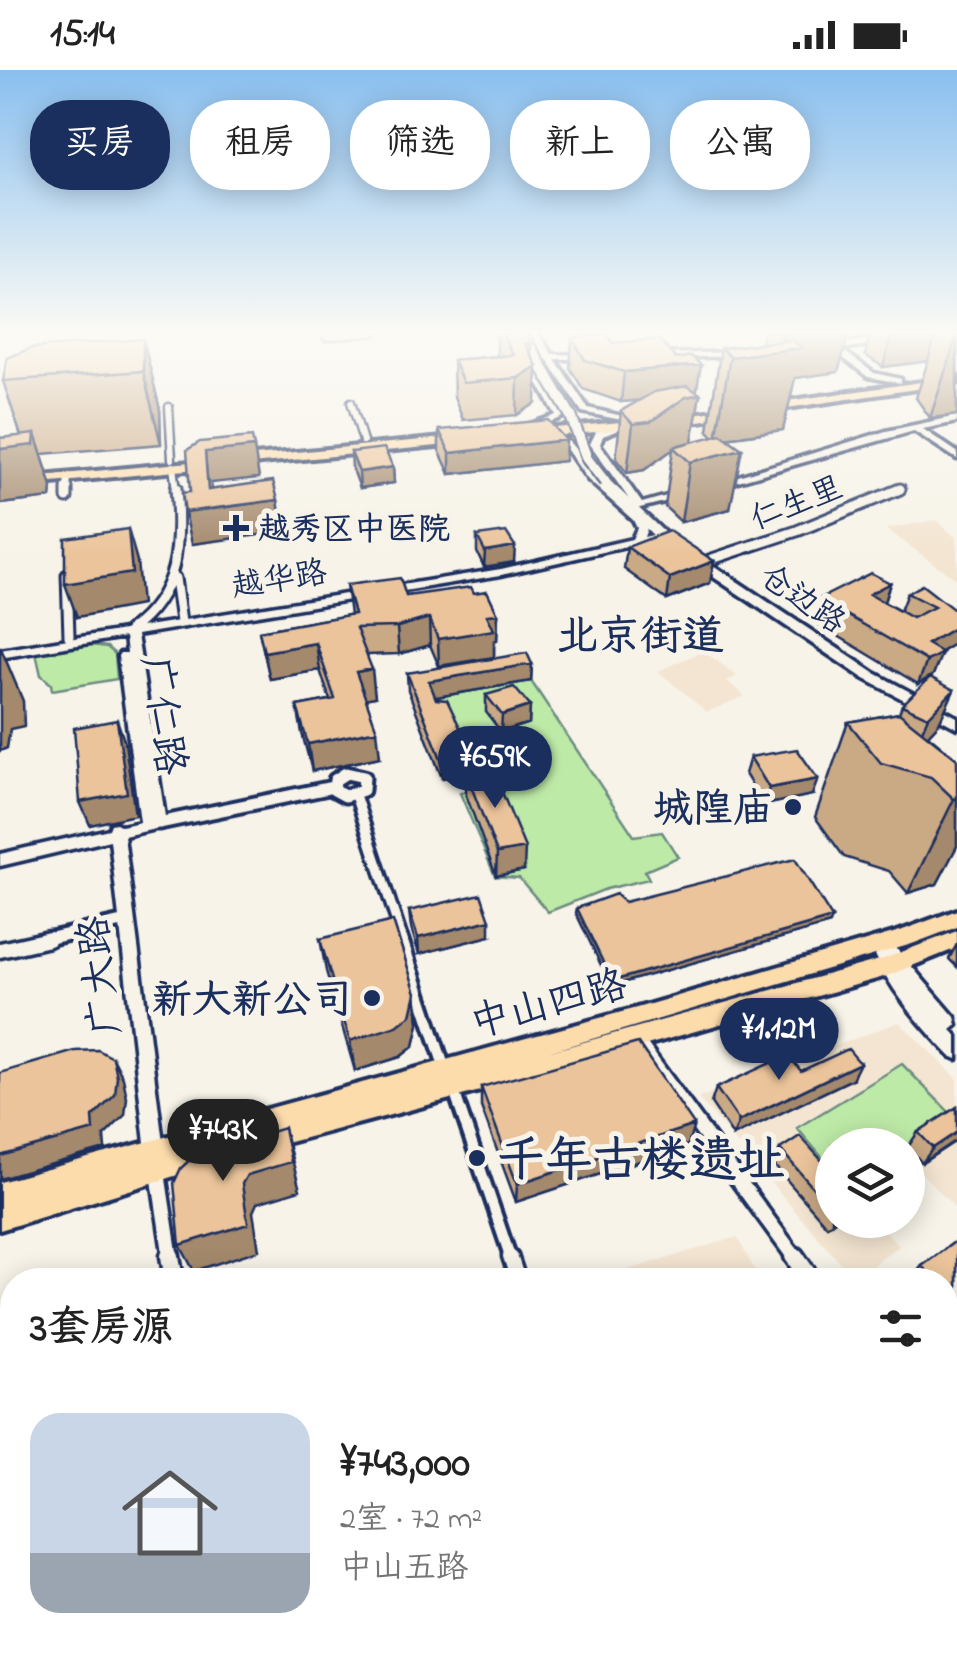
<!DOCTYPE html>
<html lang="zh">
<meta charset="utf-8">
<style>
:root{--surface:#fff;--page:#f2f2f2;--text:#222;--muted:#767676;--line:#e0e0e0;--accent:#1b2f5e}
body{margin:0;font-family:"Indie Flower","LXGW WenKai TC",sans-serif;background:var(--page);color:var(--text);height:100vh;display:flex;flex-direction:column;font-size:38px;white-space:nowrap}
*{box-sizing:border-box;margin:0}
p{font-size:32px;color:var(--muted)}
.icon{flex:none;width:55px;height:55px;fill:none;stroke:currentColor;stroke-width:2;stroke-linecap:round;stroke-linejoin:round}
.map{position:relative;flex:1;overflow:hidden}
.sheet{position:absolute;left:0px;top:1198px;width:958px;height:392px;display:flex;flex-direction:column;background:var(--surface);border-radius:40px 40px 0 0;box-shadow:0 5px 25px #0003}
.sheet>*{flex:none}
.top-card{position:absolute;left:30px;top:30px;width:898px;height:90px;display:flex;gap:20px}
.fabs{position:absolute;left:815px;top:1058px;display:grid;gap:20px}
.fabs a{display:grid;place-items:center;width:110px;height:110px;border-radius:50%;background:var(--surface);box-shadow:0 5px 25px #0003;font-size:50px}
.price{position:absolute;translate:-50% -85px;padding:0 22px;border-radius:35px;background:var(--accent);color:#fff;font-size:32px;line-height:65px;filter:drop-shadow(0 2px 5px #0008)}
.price::after{content:'';position:absolute;left:50%;top:60px;width:30px;height:22px;margin-left:-15px;background:inherit;clip-path:polygon(0 0,100% 0,50% 100%)}
.price.on{background:#222;color:#fff}
ul{padding:0;list-style:none}
li{display:flex;align-items:center;gap:30px;height:250px;padding:0 30px}
li+li{border-top:2px solid var(--line)}
li span{display:grid;place-items:center;flex:none;width:280px;height:200px;border-radius:30px;color:#555}
li>.icon{margin-inline-start:auto}
span .icon{width:120px;height:120px;fill:#fffc;stroke-width:1}
li b{font-size:42px}
h2{display:flex;justify-content:space-between;align-items:center;height:120px;padding:0 30px;font-size:42px}
.tag{padding:0 35px;border-radius:40px;background:var(--surface);box-shadow:0 5px 25px #0003;font-size:35px;line-height:90px}
.tag.on{background:var(--accent);color:#fff}
.status{display:flex;justify-content:space-between;align-items:center;height:70px;padding:0 50px;background:var(--surface);direction:ltr}
.status svg{height:28px;fill:currentColor}
.map>svg:first-child{display:block}
</style>
<div class="status"><b>15:14</b><svg viewBox="0 0 49 12"><path d="M0 12V9h3v3zM5 12V6h3v6zM10 12V3h3v9zM15 12V0h3v12zM26 1h20v11H26zM47 4h2v5h-2z"/></svg></div>
<div class="map">
<svg width="957" height="1589" viewBox="0 0 957 1589">
<rect width="100%" height="100%" fill="#f7f3e8"/>
<filter id="ink" filterUnits="userSpaceOnUse"><feTurbulence type="fractalNoise" baseFrequency=".01" numOctaves="2"/><feDisplacementMap in="SourceGraphic" scale="20" xChannelSelector="R" yChannelSelector="G"/><feConvolveMatrix kernelMatrix="1 2 1 2 8 2 1 2 1" color-interpolation-filters="sRGB"/></filter>
<g filter="url(#ink)">
<!-- built -->
<path fill="#f3e5d1" d="M 936,450 L 957,469 L 957,510 L 886,459 Z
M 704,581 L 737,606 L 727,611 L 745,626 L 707,642 L 658,601 Z
M 899,952 L 957,1008 L 957,1140 L 914,1095 L 908,1098 L 908,1075 L 832,1075 L 832,1150 L 875,1150 L 899,1176 L 854,1209 L 698,1028 Z
M 737,1167 L 760,1210 L 596,1210 L 638,1197 Z"/>
<!-- green -->
<path fill="#beeaa7" stroke="#6c8c82" stroke-width="2.5" d="M 92,575 L 107,577 L 115,584 L 117,609 L 52,620 L 51,614 L 41,605 L 36,583 Z
M 531,611 L 634,766 L 662,762 L 678,787 L 645,801 L 649,809 L 606,819 L 548,842 L 519,808 L 495,806 L 460,723 L 472,719 L 473,702 L 430,628 Z
M 902,994 L 953,1046 L 908,1075 L 832,1075 L 832,1099 L 797,1058 Z"/>
<g fill="none" stroke-linecap="round" stroke-linejoin="round">
<defs>
<path id="pedestrian-far2" d="M 355,725 L 403,871"/>
<path id="pedestrian-far1" d="M 402,869 L 445,999
M 453,1018 L 511,1189"/>
<path id="pedestrian" d="M 510,1186 L 518,1210
M 642,1578 L 646,1589"/>
<path id="minor-far4" d="M 326,267 L 373,262
M 351,332 L 363,371
M 169,337 L 172,389
M 173,396 L 176,421
M 67,421 L 68,407
M 895,421 L 900,419"/>
<path id="minor-far3" d="M 67,428 L 67,418
M 709,490 L 797,461 L 900,419
M 67,505 L 69,566
M 175,508 L 181,552
M 130,560 C 179,525 181,474 176,418"/>
<path id="minor-far2" d="M 346,703 L 364,707 L 363,720 L 345,726 L 334,720 L 335,710 Z
M 159,753 L 333,717
M 38,871 L 126,851"/>
<path id="minor-far1" d="M 0,880 L 49,869
M 635,969 L 796,1189
M 157,1096 L 171,1189"/>
<path id="minor" d="M 170,1186 L 174,1210
M 794,1186 L 811,1210
M 945,1370 L 957,1383
M 227,1578 L 229,1589"/>
<path id="tertiary" d="M 510,262 L 518,262 L 530,284 L 543,284 L 529,262 L 537,262 L 552,284 L 594,285 L 595,287 L 591,289 L 555,289 L 588,338 L 622,346 L 622,350 L 582,342 L 547,289 L 533,289 L 566,346 L 533,359 L 527,359 L 527,355 L 556,345 Z
M 885,268 L 888,268 L 888,272 L 841,279 L 874,303 L 901,309 L 901,313 L 868,307 L 833,280 L 824,278 L 833,274 Z
M 741,282 L 745,284 L 744,286 L 654,288 L 650,286 L 654,284 Z
M 957,346 L 957,352 L 923,359 L 957,382 L 957,389 L 914,361 L 724,415 L 715,413 L 886,361 Z
M 620,353 L 625,356 L 623,358 L 603,366 L 600,374 L 642,433 L 684,421 L 689,424 L 688,426 L 636,439 L 590,374 L 596,362 Z
M 549,360 C 574,368 579,388 595,406 C 611,426 634,434 647,458 L 644,467 L 657,464 L 662,467 L 661,469 L 501,505 L 137,565 L 166,753 L 164,757 L 124,766 L 164,1081 L 162,1087 L 155,1090 L 148,1087 L 146,1081 L 110,770 L 0,796 L 0,784 L 109,759 L 111,754 L 116,753 L 122,756 L 140,752 L 118,586 L 120,583 L 127,583 L 125,567 L 0,588 L 0,580 L 124,560 L 130,556 L 135,558 L 501,499 L 632,469 L 637,458 L 633,450 L 588,410 L 565,377 L 546,365 L 544,363 Z"/>
<path id="secondary" d="M 601,410 L 609,410 L 665,463 L 873,602 L 957,647 L 957,658 L 863,608 L 657,469 L 601,414 Z
M 880,868 L 895,877 L 955,947 L 957,955 L 951,960 L 957,966 L 957,989 L 950,986 C 918,952 888,919 871,875 L 873,870 Z"/>
<path id="primary" d="M 957,840 L 957,857 L 912,874 L 548,982 L 883,889 L 957,861 L 957,878 L 887,906 L 577,995 L 260,1080 L 251,1077 L 249,1067 L 221,1074 L 227,1083 L 223,1091 L 0,1160 L 0,1112 L 640,937 L 900,861 Z"/>
<path id="trunk" d="M 957,307 L 957,313 L 672,355 L 666,351 L 672,347 Z
M 643,350 L 647,351 L 647,357 L 533,368 L 527,364 L 533,360 Z
M 464,366 L 468,367 L 468,373 L 0,418 L 0,410 Z"/>
</defs>
<!-- pedestrian-far2 casing -->
<use href="#pedestrian-far2" stroke="#1b2f5e" stroke-width="16"/>
<!-- pedestrian-far1 casing -->
<use href="#pedestrian-far1" stroke="#1b2f5e" stroke-width="18"/>
<!-- pedestrian casing -->
<use href="#pedestrian" stroke="#1b2f5e" stroke-width="21"/>
<!-- minor-far4 casing -->
<use href="#minor-far4" stroke="#1b2f5e" stroke-width="11"/>
<!-- minor-far3 casing -->
<use href="#minor-far3" stroke="#1b2f5e" stroke-width="15"/>
<!-- minor-far2 casing -->
<use href="#minor-far2" stroke="#1b2f5e" stroke-width="19"/>
<!-- minor-far1 casing -->
<use href="#minor-far1" stroke="#1b2f5e" stroke-width="21"/>
<!-- minor casing -->
<use href="#minor" stroke="#1b2f5e" stroke-width="25"/>
<!-- tertiary casing -->
<use href="#tertiary" stroke="#1b2f5e" stroke-width="7"/>
<!-- secondary casing -->
<use href="#secondary" stroke="#1b2f5e" stroke-width="7"/>
<!-- primary casing -->
<use href="#primary" stroke="#1b2f5e" stroke-width="8"/>
<!-- trunk casing -->
<use href="#trunk" stroke="#1b2f5e" stroke-width="8"/>
<!-- pedestrian-far2 -->
<use href="#pedestrian-far2" stroke="#f7f3e8" stroke-width="9"/>
<!-- pedestrian-far1 -->
<use href="#pedestrian-far1" stroke="#f7f3e8" stroke-width="10"/>
<!-- pedestrian -->
<use href="#pedestrian" stroke="#f7f3e8" stroke-width="14"/>
<!-- minor-far4 -->
<use href="#minor-far4" stroke="#f7f3e8" stroke-width="6"/>
<!-- minor-far3 -->
<use href="#minor-far3" stroke="#f7f3e8" stroke-width="9"/>
<!-- minor-far2 -->
<use href="#minor-far2" stroke="#f7f3e8" stroke-width="11"/>
<!-- minor-far1 -->
<use href="#minor-far1" stroke="#f7f3e8" stroke-width="14"/>
<!-- minor -->
<use href="#minor" stroke="#f7f3e8" stroke-width="18"/>
<!-- tertiary -->
<use href="#tertiary" fill="#f7f3e8" fill-rule="evenodd"/>
<!-- secondary -->
<use href="#secondary" fill="#f7f3e8" fill-rule="evenodd"/>
<!-- primary -->
<use href="#primary" fill="#fddcac" fill-rule="evenodd"/>
<!-- trunk -->
<use href="#trunk" fill="#fddcac" fill-rule="evenodd"/>
<defs>
<path id="secondary-bridge" d="M 521,262 L 571,346 L 587,389 L 605,412"/>
</defs>
<!-- secondary-bridge casing -->
<use href="#secondary-bridge" stroke="#1b2f5e" stroke-width="15" stroke-linecap="butt"/>
<!-- secondary-bridge -->
<use href="#secondary-bridge" stroke="#f7f3e8" stroke-width="10"/>
</g>
<!-- wall -->
<path fill="#caa985" stroke="#1b2f5e" stroke-width="2.5" d="M 497,262 L 525,262 L 531,274 L 531,284 L 536,333 L 517,345 L 463,350 L 454,327 L 453,290 L 497,286 Z
M 763,262 L 849,262 L 838,302 L 795,308 L 783,360 L 726,368 L 730,439 L 681,452 L 665,437 L 673,379 L 644,400 L 627,403 L 616,389 L 621,341 L 640,330 L 621,332 L 583,319 L 570,298 L 572,268 L 613,273 L 700,324 L 692,372 L 713,367 L 708,360 L 721,278 L 761,273 Z
M 871,262 L 957,262 L 957,345 L 930,348 L 916,328 L 928,291 L 883,297 L 865,285 Z
M 143,269 L 160,340 L 161,374 L 41,384 L 52,417 L 51,428 L 0,434 L 0,368 L 21,366 L 3,311 Z
M 439,360 L 566,370 L 565,391 L 450,404 L 439,380 Z
M 351,382 L 393,397 L 394,413 L 360,418 L 352,397 Z
M 477,466 L 514,492 L 484,497 L 477,482 Z
M 627,477 L 714,491 L 710,513 L 667,530 L 624,499 Z
M 890,513 L 884,532 L 900,541 L 907,523 L 957,542 L 957,572 L 941,582 L 933,605 L 918,614 L 813,551 L 819,529 Z
M 346,515 L 406,526 L 474,523 L 498,544 L 497,570 L 494,571 L 494,587 L 439,596 L 430,575 L 399,584 L 367,585 L 375,627 L 366,628 L 380,687 L 312,701 L 302,663 L 297,636 L 330,630 L 320,600 L 270,609 L 259,561 L 350,545 Z
M 532,594 L 531,611 L 435,627 L 473,685 L 473,701 L 524,800 L 496,806 L 466,725 L 466,704 L 442,708 L 408,620 L 407,603 Z
M 954,620 L 939,653 L 928,665 L 957,689 L 957,776 L 937,814 L 908,823 L 889,801 L 844,787 L 815,747 L 848,652 L 899,643 L 902,635 Z
M 486,625 L 530,636 L 529,653 L 501,662 L 486,642 Z
M 750,687 L 812,725 L 764,735 L 745,704 Z
M 624,832 L 830,854 L 611,916 L 576,843 L 577,838 Z
M 409,841 L 490,866 L 419,884 L 411,858 Z
M 320,869 L 416,923 L 419,954 L 414,976 L 400,987 L 355,1001 L 326,901 Z
M 957,874 L 957,897 L 949,889 Z
M 801,1001 L 852,1009 L 733,1066 L 711,1033 L 716,1018 Z
M 481,1017 L 688,1075 L 516,1132 L 481,1037 Z
M 957,1037 L 957,1070 L 922,1093 L 908,1077 L 918,1062 Z
M 780,1079 L 832,1102 L 832,1150 L 835,1150 L 827,1156 L 773,1094 Z
M 957,1170 L 957,1268 L 945,1254 L 945,1210 L 910,1210 L 922,1196 Z"/>
<!-- shaded-wall -->
<path fill="#a4896c" stroke="#1b2f5e" stroke-width="2.5" d="M 783,262 L 849,262 L 838,302 L 795,308 L 783,360 L 716,369 L 730,287 L 780,280 Z
M 904,262 L 937,262 L 928,291 L 883,297 L 892,264 Z
M 957,262 L 957,345 L 930,348 L 957,266 Z
M 143,269 L 160,340 L 161,374 L 143,301 Z
M 701,295 L 696,325 L 621,332 L 624,302 Z
M 537,296 L 536,333 L 517,345 L 518,308 Z
M 700,324 L 692,372 L 679,375 L 644,400 L 627,403 L 633,354 L 686,327 Z
M 35,364 L 52,417 L 51,428 L 0,434 L 0,379 Z
M 566,370 L 565,391 L 450,404 L 450,383 Z
M 254,377 L 259,408 L 211,413 L 213,439 L 278,430 L 283,462 L 192,474 L 185,442 L 208,420 L 205,382 Z
M 742,379 L 730,439 L 681,452 L 690,392 Z
M 393,397 L 394,413 L 360,418 L 359,402 Z
M 128,459 L 137,491 L 141,535 L 77,547 L 65,514 Z
M 515,476 L 514,492 L 484,497 L 485,481 Z
M 714,491 L 710,513 L 667,530 L 670,508 Z
M 890,513 L 883,535 L 869,524 Z
M 498,544 L 497,570 L 494,571 L 494,587 L 439,596 L 438,569 L 487,545 Z
M 429,548 L 430,575 L 399,584 L 397,557 Z
M 957,556 L 957,572 L 926,591 L 927,574 Z
M 316,573 L 320,600 L 270,609 L 264,582 Z
M 0,576 L 23,631 L 24,656 L 10,659 L 7,678 L 0,681 Z
M 942,583 L 933,605 L 918,614 L 927,591 Z
M 532,594 L 531,611 L 430,628 L 429,611 Z
M 372,599 L 375,627 L 359,630 L 356,602 Z
M 954,620 L 939,653 L 914,680 L 928,647 Z
M 530,636 L 529,653 L 501,662 L 502,645 Z
M 117,650 L 125,673 L 135,745 L 90,755 L 80,732 Z
M 377,660 L 380,687 L 312,701 L 308,674 Z
M 473,685 L 473,702 L 442,708 L 442,691 Z
M 818,709 L 812,725 L 764,735 L 769,718 Z
M 957,728 L 957,776 L 937,814 L 908,823 L 954,729 Z
M 525,778 L 524,800 L 496,806 L 497,783 Z
M 832,848 L 830,854 L 611,916 L 612,911 Z
M 490,850 L 490,866 L 419,884 L 418,868 Z
M 416,923 L 419,954 L 414,976 L 400,987 L 355,1001 L 350,971 Z
M 113,988 L 123,1008 L 127,1028 L 125,1045 L 104,1066 L 105,1079 L 0,1109 L 0,1086 L 93,1047 Z
M 860,993 L 852,1009 L 733,1066 L 739,1051 Z
M 694,1055 L 688,1075 L 516,1132 L 517,1114 Z
M 284,1058 L 300,1120 L 257,1133 L 253,1142 L 259,1180 L 194,1201 L 180,1175 L 247,1105 Z
M 957,1062 L 957,1070 L 922,1093 L 933,1078 Z"/>
<!-- building -->
<path fill="#ebc49b" stroke="#1b2f5e" stroke-width="2.5" d="M 501,262 L 525,262 L 531,274 L 525,274 L 537,296 L 518,308 L 463,313 L 453,290 L 513,285 Z
M 606,264 L 613,273 L 659,269 L 676,289 L 691,286 L 701,295 L 624,302 L 585,290 L 572,268 Z
M 143,269 L 143,301 L 3,311 L 7,288 L 31,278 Z
M 792,270 L 802,278 L 730,287 L 721,278 Z
M 687,316 L 700,324 L 686,327 L 650,352 L 633,354 L 621,341 L 654,322 Z
M 548,350 L 566,370 L 450,383 L 439,360 Z
M 35,364 L 34,375 L 0,379 L 0,368 Z
M 721,364 L 742,379 L 690,392 L 673,377 Z
M 252,367 L 254,377 L 205,382 L 208,420 L 273,411 L 278,430 L 185,442 L 182,423 L 190,422 L 187,380 L 200,372 Z
M 384,378 L 393,397 L 359,402 L 351,382 Z
M 128,459 L 132,503 L 65,514 L 65,468 Z
M 669,461 L 714,491 L 670,508 L 627,477 Z
M 506,462 L 515,476 L 485,481 L 477,466 Z
M 871,503 L 890,513 L 869,524 L 912,548 L 934,537 L 907,523 L 922,515 L 957,542 L 957,556 L 927,574 L 942,583 L 927,591 L 819,529 Z
M 400,508 L 406,526 L 471,517 L 474,523 L 487,521 L 498,544 L 487,545 L 494,560 L 438,569 L 429,548 L 397,557 L 356,558 L 372,599 L 356,602 L 377,660 L 308,674 L 297,636 L 335,629 L 316,573 L 264,582 L 259,561 L 354,544 L 346,515 Z
M 527,583 L 532,594 L 429,611 L 436,629 L 447,630 L 473,685 L 442,691 L 407,603 Z
M 930,607 L 954,620 L 928,647 L 902,635 Z
M 514,617 L 530,636 L 502,645 L 486,625 Z
M 899,643 L 957,689 L 957,728 L 954,729 L 931,707 L 881,693 L 848,652 Z
M 117,650 L 127,723 L 80,732 L 74,658 Z
M 797,679 L 818,709 L 769,718 L 750,687 Z
M 492,698 L 525,778 L 497,783 L 466,703 Z
M 795,789 L 832,848 L 612,911 L 577,838 L 616,824 L 624,832 Z
M 481,824 L 490,850 L 418,868 L 409,841 Z
M 393,851 L 416,923 L 411,945 L 397,956 L 350,971 L 320,869 Z
M 638,973 L 694,1055 L 517,1114 L 481,1017 Z
M 848,979 L 860,993 L 739,1051 L 716,1018 L 788,985 L 801,1001 Z
M 98,980 L 113,988 L 117,1007 L 115,1025 L 93,1047 L 94,1060 L 0,1086 L 0,1003 L 75,981 Z
M 957,1037 L 957,1062 L 933,1078 L 918,1062 Z
M 284,1058 L 291,1092 L 247,1105 L 242,1114 L 248,1154 L 180,1175 L 174,1113 L 181,1098 L 195,1085 Z
M 800,1066 L 832,1102 L 832,1140 L 780,1079 Z
M 957,1170 L 957,1234 L 945,1221 L 945,1210 L 935,1210 L 922,1196 Z
M 242,1578 L 599,1578 L 603,1589 L 243,1589 Z"/>
</g>
<!-- sky -->
<linearGradient id="sky" x2="0" y2="1"><stop stop-color="#89bfef"/><stop offset="0.54" stop-color="#fbfaf5"/><stop offset="1" stop-color="#fbfaf5" stop-opacity="0"/></linearGradient>
<rect width="957" height="485" fill="url(#sky)"/>
<!-- markers -->
<g fill="#1b2f5e" stroke="#f7f3e8" stroke-width="4">
<path d="M231 443h10v10h10v10h-10v10h-10v-10h-10v-10h10z"/>
<circle cx="793" cy="737" r="10"/>
<circle cx="372" cy="928" r="10"/>
<circle cx="477" cy="1088" r="10"/>
</g>
<g text-anchor="middle" stroke-width="10" stroke-linejoin="round" paint-order="stroke">
<!-- far-street labels -->
<g font-size="32" fill="#1b2f5e" stroke="#f7f3e8">
<text transform="translate(796 432) rotate(-21)" y="11">仁生里</text>
<text transform="translate(279 508) rotate(-9)" y="11">越华路</text>
<text transform="translate(803 528) rotate(34)" y="11">仓边路</text>
</g>
<!-- far-poi labels -->
<g font-size="32" font-weight="bold" fill="#1b2f5e" stroke="#f7f3e8" text-anchor="start">
<text x="258" y="469">越秀区中医院</text>
</g>
<!-- street labels -->
<g font-size="40" fill="#1b2f5e" stroke="#f7f3e8">
<text transform="translate(165 645) rotate(82)" y="14">广仁路</text>
<text transform="translate(98 906) rotate(-97)" y="14">广大路</text>
<text transform="translate(548 932) rotate(-15)" y="14">中山四路</text>
</g>
<!-- poi labels -->
<g font-size="40" font-weight="bold" fill="#1b2f5e" stroke="#f7f3e8" text-anchor="end">
<text x="773" y="751">城隍庙</text>
<text x="352" y="942">新大新公司</text>
</g>
<!-- far-district labels -->
<g font-size="42" font-weight="bold" fill="#1b2f5e" stroke="#f7f3e8">
<text x="640" y="579">北京街道</text>
</g>
<!-- near-poi labels -->
<g font-size="48" font-weight="bold" fill="#1b2f5e" stroke="#f7f3e8" text-anchor="start">
<text x="497" y="1105">千年古楼遗址</text>
</g>
</g>
</svg>
<div class="fabs">
<a><svg class="icon" aria-label="layers" viewBox="0 0 24 24"><path d="M12 4l9 5-9 5-9-5zM3 14l9 5 9-5"/></svg></a>
</div>
<b class="price" style="left:495px;top:741px">¥659K</b>
<b class="price" style="left:779px;top:1013px">¥1.12M</b>
<b class="price on" style="left:223px;top:1114px">¥743K</b>
<div class="top-card">
<a class="tag on">买房</a>
<a class="tag">租房</a>
<a class="tag">筛选</a>
<a class="tag">新上</a>
<a class="tag">公寓</a>
</div>
<section class="sheet">
<h2>3套房源<svg class="icon" aria-label="filters" viewBox="0 0 24 24"><path d="M4 7h16M4 17h16"/><circle cx="9" cy="7" r="2"/><circle cx="15" cy="17" r="2"/></svg></h2>
<ul>
<li><span style="background:linear-gradient(#c9d6e8 70%,#9aa5b1 0)"><svg class="icon" aria-label="home" viewBox="0 0 24 24"><path d="M3 11l9-7 9 7M6 9v11h12V9"/></svg></span><div><b>¥743,000</b><p>2室 · 72 m²</p><p>中山五路</p></div></li>
</ul>
</section>
</div>
